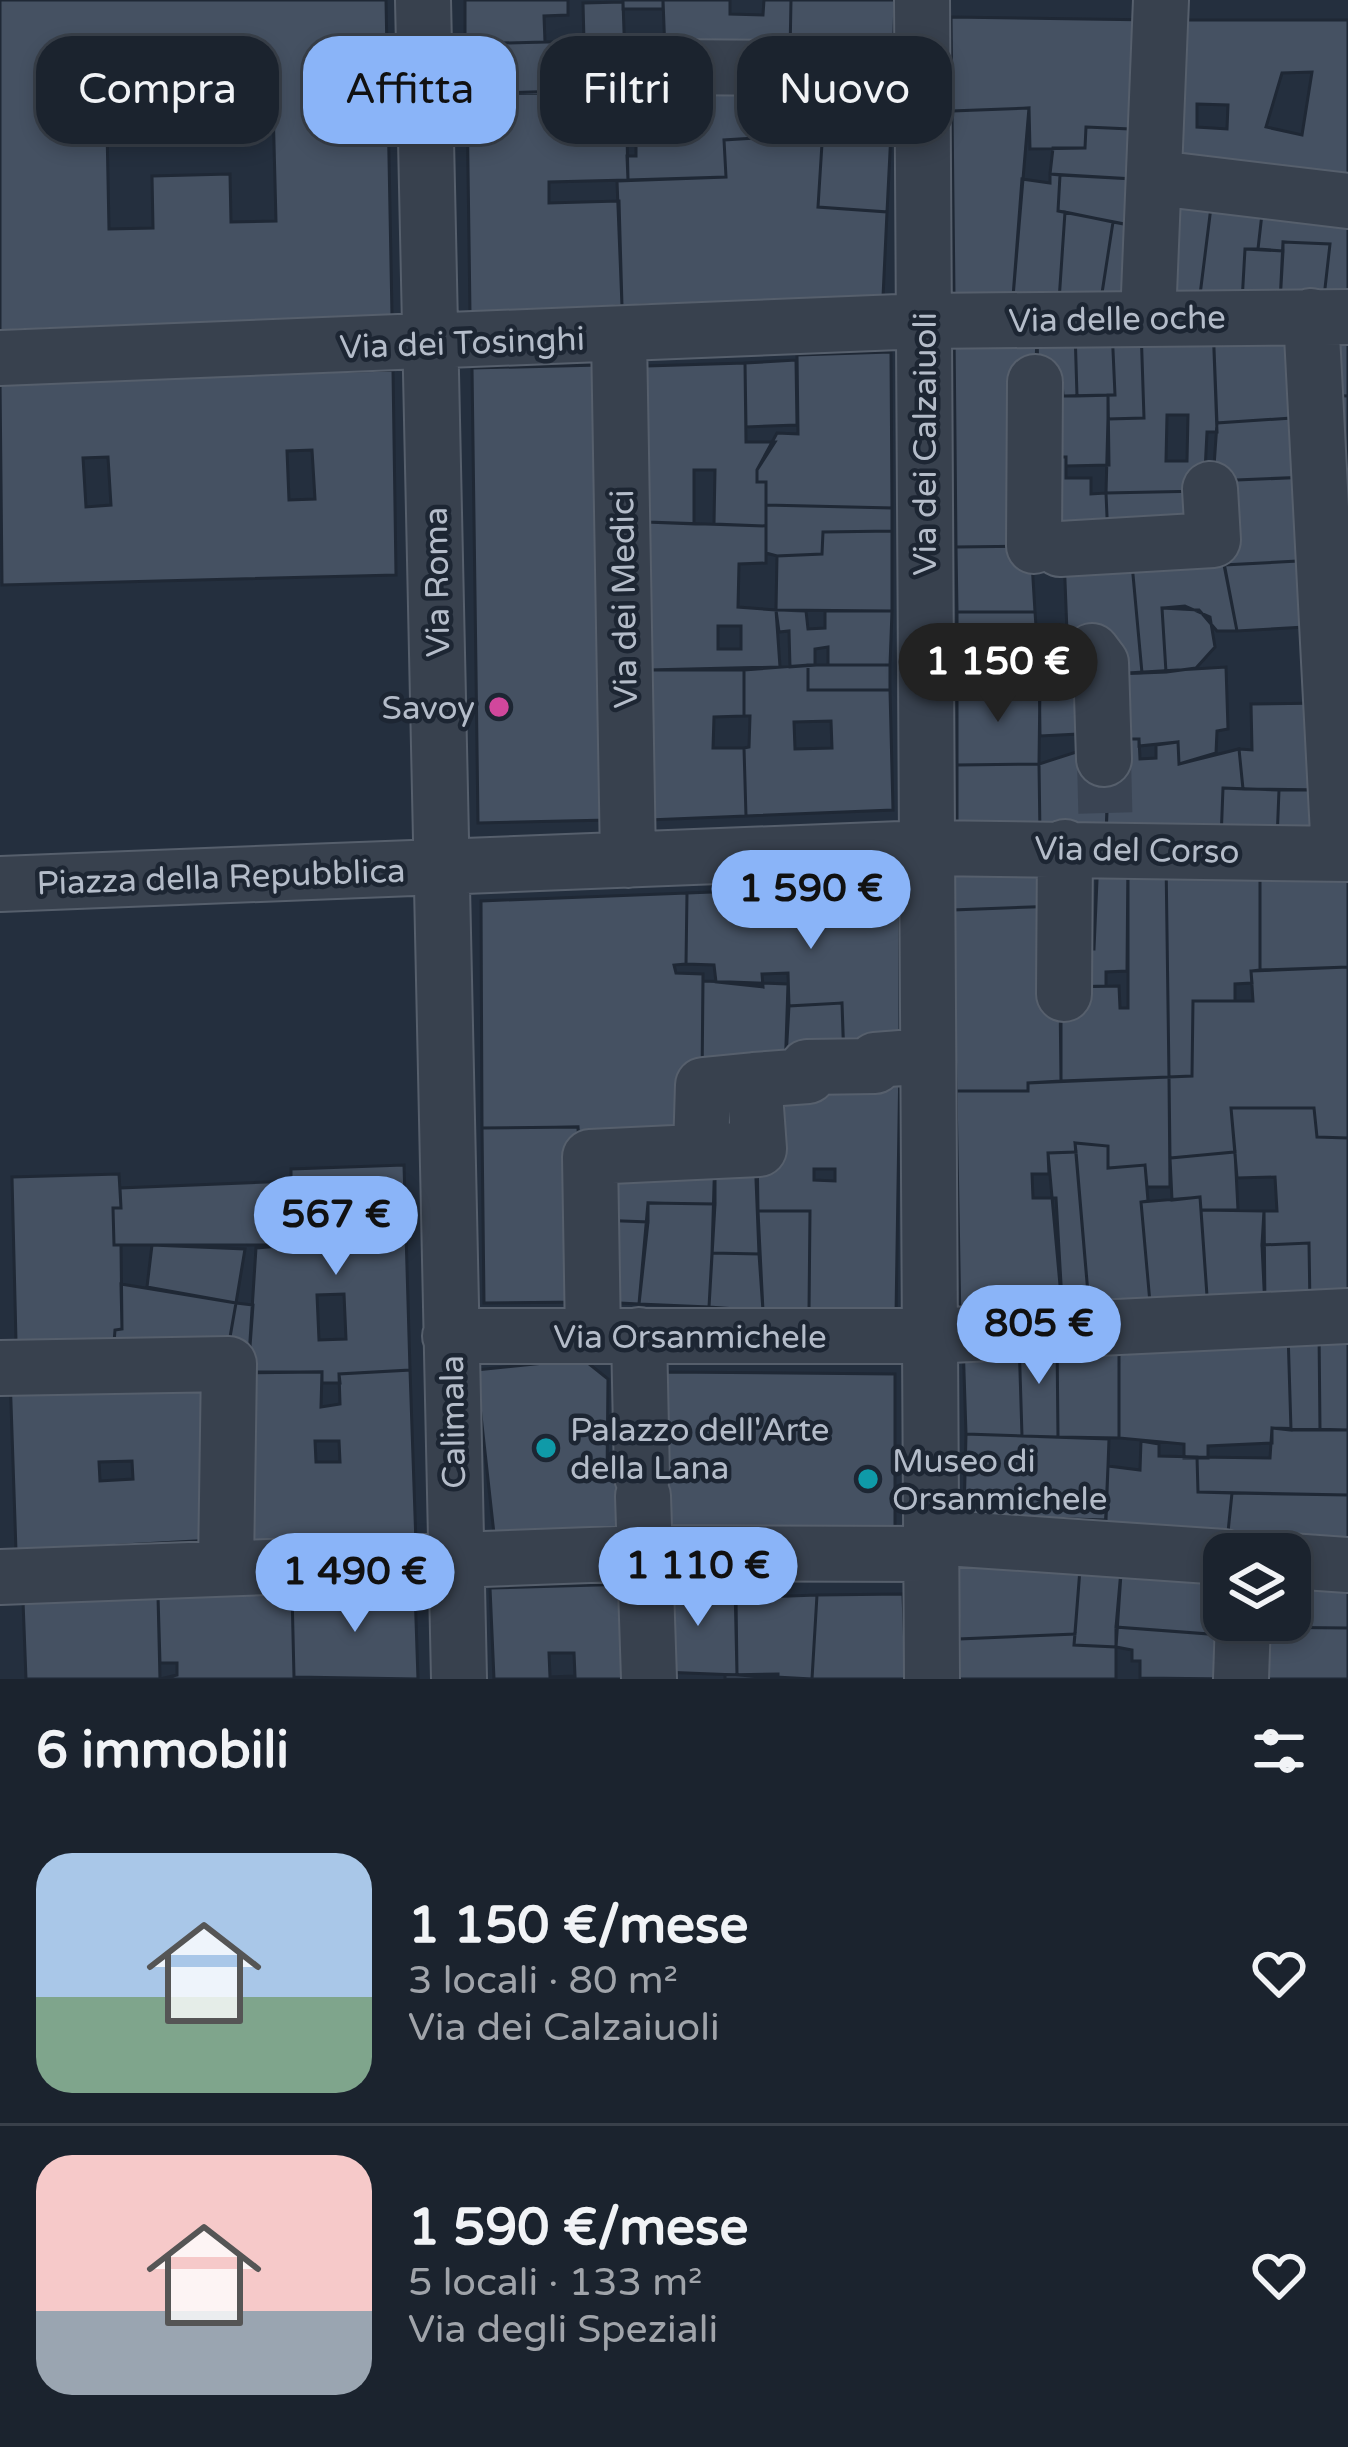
<!DOCTYPE html>
<html lang="it">
<meta charset="utf-8">
<style>
:root{--surface:#1b232e;--page:#242b36;--text:#f1f3f6;--muted:#a0a4aa;--line:#39404a;--accent:#8ab4f8}
body{margin:0;font-family:"Varela Round",sans-serif;background:var(--page);color:var(--text);height:100vh;display:flex;flex-direction:column;font-size:45px;white-space:nowrap}
*{box-sizing:border-box;margin:0}
p{font-size:39px;color:var(--muted)}
.icon{flex:none;width:66px;height:66px;fill:none;stroke:currentColor;stroke-width:2;stroke-linecap:round;stroke-linejoin:round}
.map{position:relative;height:1679px;overflow:hidden}
.sheet{display:flex;flex-direction:column;background:var(--surface);flex:1}
.sheet>*{flex:none}
.hud{position:absolute;left:36px;top:36px;width:1278px;height:108px;display:flex;gap:24px}
.buttons{position:absolute;left:1203px;top:1533px;display:grid;gap:24px}
.buttons a{display:grid;place-items:center;width:108px;height:108px;border-radius:24px;background:var(--surface);box-shadow:0 6px 18px #0003,0 0 0 3px var(--line);font-size:60px}
.price{position:absolute;translate:-50% -102px;padding:0 27px;border-radius:42px;background:var(--accent);color:#111;font-size:39px;line-height:78px;filter:drop-shadow(0 3px 6px #0008)}
.price::after{content:'';position:absolute;left:50%;top:72px;width:36px;height:27px;margin-left:-18px;background:inherit;clip-path:polygon(0 0,100% 0,50% 100%)}
.price.active{background:#222;color:#fff}
ul{padding:0;list-style:none}
li{display:flex;align-items:center;gap:36px;height:300px;padding:0 36px}
li+li{border-top:3px solid var(--line)}
li span{display:grid;place-items:center;flex:none;width:336px;height:240px;border-radius:36px;color:#555}
li>.icon{margin-inline-start:auto}
span .icon{width:144px;height:144px;fill:#fffc;stroke-width:1}
li b{font-size:51px}
h2{display:flex;justify-content:space-between;align-items:center;height:144px;padding:0 36px;font-size:51px}
.tag{padding:0 42px;border-radius:36px;background:var(--surface);box-shadow:0 6px 18px #0003,0 0 0 3px var(--line);font-size:42px;line-height:108px}
.tag.active{background:var(--accent);color:#111}
.map>svg:first-child{display:block}
</style>
<div class="map">
<svg width="1348" height="1679" viewBox="0 0 1348 1679">
<rect width="100%" height="100%" fill="#242f3e"/>
<!-- building -->
<path fill="#455162" stroke="#1f2835" stroke-width="3" fill-rule="evenodd" d="M 0,0 L 386,0 L 392,316 L 0,331 ZM 234,66 L 272,66 L 276,221 L 231,222 L 230,174 L 152,176 L 153,228 L 109,229 L 106,78 L 149,78 L 150,138 L 235,136 Z
M 465,0 L 568,0 L 568,15 L 544,16 L 545,42 L 465,44 Z
M 623,0 L 663,0 L 663,9 L 623,9 Z
M 663,0 L 730,0 L 730,14 L 763,15 L 764,0 L 791,0 L 790,53 L 665,52 Z
M 791,0 L 895,0 L 892,100 L 790,53 Z
M 623,2 L 626,89 L 467,94 L 465,44 L 584,41 L 583,3 Z
M 951,17 L 1154,20 L 1152,130 L 1086,127 L 1085,148 L 1030,149 L 1029,108 L 952,111 Z
M 1167,20 L 1348,20 L 1348,190 L 1164,166 ZM 1312,72 L 1302,135 L 1266,127 L 1282,73 ZM 1197,104 L 1228,105 L 1227,129 L 1197,127 Z
M 812,78 L 812,111 L 769,114 L 770,137 L 724,140 L 726,177 L 628,180 L 627,156 L 636,156 L 636,79 Z
M 626,89 L 628,180 L 549,182 L 549,203 L 619,201 L 622,306 L 470,314 L 467,94 L 544,93 L 544,110 L 571,110 L 570,91 Z
M 1029,108 L 1013,297 L 954,296 L 952,111 Z
M 824,112 L 818,207 L 887,212 L 883,297 L 622,306 L 617,181 L 726,177 L 724,140 L 770,137 L 769,114 Z
M 824,112 L 892,112 L 887,212 L 818,207 Z
M 1086,127 L 1152,130 L 1151,180 L 1050,174 L 1053,148 L 1085,148 Z
M 1050,174 L 1060,175 L 1058,211 L 1065,212 L 1059,301 L 1013,297 L 1022,179 L 1050,183 Z
M 1060,175 L 1151,180 L 1145,228 L 1058,211 Z
M 1163,185 L 1213,191 L 1199,303 L 1165,304 Z
M 1213,191 L 1264,196 L 1258,249 L 1245,249 L 1242,302 L 1199,303 Z
M 1264,196 L 1348,208 L 1348,306 L 1323,306 L 1330,244 L 1283,242 L 1283,251 L 1258,249 Z
M 1065,212 L 1113,222 L 1100,306 L 1059,301 Z
M 1113,222 L 1145,228 L 1136,309 L 1100,306 Z
M 1283,242 L 1330,244 L 1323,306 L 1280,303 Z
M 1245,249 L 1283,251 L 1280,303 L 1242,302 Z
M 1305,323 L 1306,417 L 1217,423 L 1213,324 Z
M 1317,323 L 1348,324 L 1348,396 L 1320,395 Z
M 1213,324 L 1217,432 L 1207,432 L 1204,491 L 1106,493 L 1108,419 L 1144,418 L 1141,327 ZM 1167,415 L 1188,415 L 1187,461 L 1166,461 Z
M 1141,327 L 1144,418 L 1108,419 L 1108,395 L 1115,395 L 1112,328 Z
M 1112,328 L 1115,395 L 1077,396 L 1075,330 Z
M 1075,330 L 1077,396 L 1063,396 L 1062,382 L 1038,382 L 1037,332 Z
M 954,332 L 1037,332 L 1031,546 L 956,547 Z
M 891,352 L 892,508 L 766,505 L 766,482 L 757,482 L 757,470 L 777,433 L 798,434 L 797,355 Z
M 796,360 L 797,425 L 746,427 L 745,363 Z
M 745,363 L 746,442 L 775,442 L 757,470 L 757,482 L 766,482 L 766,526 L 714,524 L 715,470 L 694,470 L 694,524 L 647,522 L 646,366 Z
M 601,365 L 609,820 L 478,823 L 472,368 Z
M 393,370 L 396,575 L 2,585 L 0,380 ZM 312,450 L 315,499 L 289,500 L 287,451 ZM 108,457 L 111,505 L 86,507 L 83,458 Z
M 1038,382 L 1062,382 L 1063,396 L 1108,395 L 1109,465 L 1066,466 L 1066,457 L 1039,457 Z
M 1320,395 L 1348,396 L 1348,467 L 1323,466 Z
M 1306,417 L 1309,477 L 1213,481 L 1217,423 Z
M 1039,457 L 1066,457 L 1066,478 L 1091,478 L 1091,494 L 1106,493 L 1108,540 L 1040,541 Z
M 1309,477 L 1316,560 L 1224,565 L 1213,481 Z
M 1204,491 L 1205,537 L 1108,540 L 1106,493 Z
M 766,505 L 892,508 L 892,531 L 823,532 L 822,554 L 777,556 L 766,553 Z
M 647,522 L 766,526 L 766,563 L 739,564 L 738,607 L 776,610 L 780,667 L 647,670 ZM 718,626 L 741,626 L 741,649 L 718,649 Z
M 892,531 L 892,611 L 776,610 L 777,556 L 822,554 L 823,532 Z
M 1031,546 L 1035,612 L 957,612 L 956,547 Z
M 1221,547 L 1237,631 L 1217,631 L 1199,610 L 1162,608 L 1166,672 L 1142,673 L 1131,553 Z
M 1131,553 L 1142,673 L 1112,674 L 1097,632 L 1067,632 L 1064,556 Z
M 1316,560 L 1323,626 L 1237,631 L 1224,565 Z
M 1185,606 L 1210,617 L 1215,647 L 1196,668 L 1166,672 L 1162,608 Z
M 776,610 L 806,611 L 808,629 L 825,628 L 825,611 L 892,611 L 890,665 L 828,665 L 828,647 L 815,649 L 815,665 L 790,667 L 789,631 L 779,632 Z
M 957,612 L 1035,612 L 1040,684 L 957,687 Z
M 1088,653 L 1098,733 L 1040,736 L 1039,658 Z
M 808,665 L 808,690 L 890,690 L 893,810 L 746,816 L 744,748 L 749,747 L 750,716 L 744,716 L 744,670 ZM 831,721 L 832,748 L 795,749 L 794,722 Z
M 808,665 L 890,665 L 890,690 L 808,690 Z
M 1226,667 L 1228,729 L 1217,731 L 1216,753 L 1179,764 L 1178,742 L 1139,746 L 1139,739 L 1109,739 L 1112,674 Z
M 647,670 L 744,670 L 744,716 L 714,717 L 713,748 L 744,748 L 746,816 L 648,820 Z
M 1040,684 L 1039,764 L 957,765 L 957,687 Z
M 1327,703 L 1328,790 L 1243,789 L 1239,749 L 1252,750 L 1251,704 Z
M 1109,739 L 1139,739 L 1140,759 L 1156,758 L 1156,745 L 1178,742 L 1179,764 L 1239,749 L 1243,789 L 1223,788 L 1221,840 L 1106,838 Z
M 1098,745 L 1109,759 L 1106,838 L 1040,835 L 1039,764 Z
M 1039,764 L 1040,835 L 957,834 L 957,765 Z
M 1223,788 L 1279,790 L 1277,841 L 1221,840 Z
M 1279,790 L 1328,790 L 1330,843 L 1277,841 Z
M 953,854 L 1059,856 L 1059,906 L 953,910 Z
M 1098,857 L 1128,858 L 1127,971 L 1106,972 L 1106,986 L 1069,987 L 1068,949 L 1094,949 Z
M 1128,858 L 1166,859 L 1169,1077 L 1061,1081 L 1061,999 L 1069,987 L 1119,986 L 1120,1008 L 1128,1008 Z
M 1166,859 L 1260,861 L 1260,970 L 1251,971 L 1252,983 L 1235,984 L 1235,1001 L 1193,1001 L 1192,1076 L 1169,1077 Z
M 1260,861 L 1348,862 L 1348,967 L 1260,970 Z
M 900,885 L 900,1054 L 844,1059 L 842,1003 L 789,1006 L 788,973 L 762,974 L 763,987 L 716,982 L 714,965 L 686,964 L 687,893 Z
M 687,893 L 686,964 L 674,965 L 676,973 L 703,974 L 702,1082 L 686,1148 L 580,1153 L 578,1127 L 482,1128 L 481,901 Z
M 1059,906 L 1061,1081 L 1028,1083 L 1028,1091 L 956,1091 L 953,910 Z
M 1348,967 L 1348,1138 L 1317,1137 L 1314,1108 L 1231,1108 L 1235,1152 L 1170,1158 L 1169,1077 L 1192,1076 L 1193,1001 L 1253,1001 L 1251,971 Z
M 703,981 L 788,984 L 785,1075 L 702,1082 Z
M 842,1003 L 844,1064 L 785,1075 L 789,1006 Z
M 900,1060 L 896,1315 L 809,1312 L 810,1211 L 758,1211 L 756,1083 ZM 814,1169 L 835,1169 L 835,1181 L 814,1180 Z
M 1169,1077 L 1170,1187 L 1147,1187 L 1145,1165 L 1108,1168 L 1108,1146 L 1075,1143 L 1076,1152 L 1048,1153 L 1049,1174 L 1032,1174 L 1033,1198 L 1056,1198 L 1063,1318 L 960,1324 L 956,1091 L 1028,1091 L 1028,1083 Z
M 1231,1108 L 1314,1108 L 1317,1137 L 1348,1138 L 1348,1304 L 1310,1306 L 1309,1243 L 1262,1245 L 1264,1211 L 1277,1211 L 1275,1177 L 1237,1178 Z
M 578,1127 L 584,1302 L 484,1303 L 482,1128 Z
M 1075,1143 L 1108,1146 L 1108,1168 L 1145,1165 L 1148,1201 L 1141,1202 L 1151,1314 L 1090,1317 Z
M 1076,1152 L 1090,1317 L 1063,1318 L 1048,1153 Z
M 1235,1152 L 1238,1210 L 1201,1210 L 1200,1197 L 1172,1200 L 1170,1158 Z
M 715,1153 L 755,1154 L 759,1254 L 712,1253 Z
M 715,1153 L 715,1204 L 648,1203 L 648,1222 L 597,1220 L 595,1161 Z
M 404,1165 L 410,1370 L 339,1374 L 340,1383 L 322,1383 L 322,1372 L 248,1372 L 256,1248 L 291,1245 L 291,1169 ZM 344,1294 L 346,1339 L 319,1340 L 317,1295 Z
M 119,1174 L 121,1208 L 113,1208 L 114,1245 L 121,1245 L 122,1329 L 115,1330 L 114,1343 L 16,1341 L 12,1177 Z
M 291,1181 L 291,1245 L 114,1245 L 113,1208 L 121,1208 L 120,1188 Z
M 1200,1197 L 1208,1310 L 1151,1314 L 1141,1202 Z
M 648,1203 L 715,1204 L 709,1307 L 639,1304 Z
M 1201,1210 L 1264,1211 L 1265,1308 L 1208,1310 Z
M 758,1211 L 810,1211 L 809,1312 L 763,1311 Z
M 597,1220 L 648,1222 L 639,1304 L 600,1302 Z
M 1309,1243 L 1310,1306 L 1265,1308 L 1262,1245 Z
M 152,1245 L 245,1249 L 236,1303 L 147,1287 Z
M 712,1253 L 759,1254 L 763,1311 L 709,1307 Z
M 121,1284 L 236,1303 L 226,1360 L 114,1343 L 115,1330 L 122,1329 Z
M 236,1303 L 253,1305 L 249,1360 L 226,1360 Z
M 1348,1328 L 1348,1430 L 1320,1430 L 1319,1330 Z
M 1319,1330 L 1320,1430 L 1291,1430 L 1288,1332 Z
M 1288,1332 L 1291,1430 L 1272,1428 L 1272,1443 L 1208,1446 L 1208,1458 L 1184,1458 L 1184,1444 L 1119,1438 L 1119,1337 Z
M 1119,1337 L 1119,1438 L 1058,1437 L 1057,1339 Z
M 1019,1339 L 1022,1436 L 966,1434 L 963,1341 Z
M 1019,1339 L 1057,1339 L 1058,1437 L 1022,1436 Z
M 583,1359 L 608,1379 L 607,1480 L 632,1480 L 632,1535 L 495,1543 L 476,1370 Z
M 410,1370 L 416,1544 L 245,1546 L 243,1373 L 322,1372 L 321,1407 L 340,1404 L 339,1374 ZM 315,1441 L 339,1441 L 340,1462 L 316,1462 Z
M 663,1372 L 895,1374 L 895,1535 L 662,1533 Z
M 210,1373 L 213,1540 L 16,1551 L 10,1374 ZM 132,1461 L 133,1479 L 100,1481 L 99,1462 Z
M 1272,1428 L 1348,1430 L 1348,1495 L 1198,1492 L 1197,1457 L 1270,1458 Z
M 966,1434 L 1109,1439 L 1106,1520 L 964,1516 Z
M 1141,1441 L 1159,1444 L 1159,1456 L 1197,1457 L 1198,1492 L 1232,1493 L 1227,1542 L 1105,1533 L 1108,1466 L 1140,1470 Z
M 1232,1493 L 1348,1495 L 1348,1557 L 1227,1542 Z
M 957,1548 L 1081,1556 L 1075,1634 L 959,1639 Z
M 1081,1556 L 1122,1559 L 1116,1647 L 1074,1645 Z
M 1122,1559 L 1224,1566 L 1224,1620 L 1235,1636 L 1116,1627 Z
M 1290,1567 L 1348,1571 L 1348,1628 L 1250,1627 L 1251,1620 L 1290,1620 Z
M 633,1584 L 636,1679 L 494,1679 L 490,1588 ZM 549,1653 L 574,1653 L 575,1676 L 550,1677 Z
M 735,1585 L 737,1675 L 662,1672 L 657,1587 Z
M 415,1590 L 418,1679 L 294,1677 L 292,1592 Z
M 292,1592 L 294,1677 L 300,1679 L 160,1679 L 177,1675 L 177,1663 L 160,1663 L 158,1596 Z
M 903,1594 L 906,1679 L 812,1679 L 817,1595 Z
M 817,1595 L 812,1679 L 737,1675 L 736,1598 Z
M 158,1596 L 160,1679 L 26,1679 L 23,1601 Z
M 1116,1627 L 1235,1636 L 1233,1679 L 1140,1678 L 1140,1661 L 1132,1661 L 1132,1650 L 1116,1647 Z
M 1250,1627 L 1348,1628 L 1348,1679 L 1249,1679 Z
M 1075,1634 L 1074,1645 L 1116,1647 L 1116,1679 L 959,1679 L 959,1639 Z
M 778,1674 L 778,1679 L 725,1679 L 725,1675 Z"/>
<g fill="none" stroke-linecap="round" stroke-linejoin="round">
<!-- minor-tunnel -->
<path stroke="#3a4453" stroke-width="54" stroke-dasharray="54 27" stroke-linecap="butt" d="M 1104,759 L 1106,838"/>
<defs>
<path id="minor" d="M 423,0 L 459,1679
M 922,0 L 932,1679
M 664,67 L 820,68 L 819,104 L 922,108
M 1157,178 L 1348,201
M 1311,316 L 1339,853
M 1148,318 L 1161,0
M 619,337 L 628,860
M 0,358 L 924,321 L 1348,317
M 1034,546 L 1035,382
M 1060,549 L 1213,540 L 1210,489
M 1092,651 L 1101,663 L 1104,759
M 0,884 L 927,848 L 1348,854
M 1064,994 L 1065,847
M 754,1080 L 808,1076 L 807,1067 L 875,1066 L 875,1060 L 927,1056
M 639,1335 L 642,1477
M 450,1336 L 930,1336 L 1348,1316
M 593,1336 L 590,1157 L 759,1149 L 754,1080 L 703,1085 L 701,1150
M 0,1368 L 229,1364 L 226,1567
M 643,1496 L 649,1679
M 931,1537 L 1224,1557
M 1290,1561 L 1348,1565
M 0,1577 L 645,1553 L 931,1554
M 1241,1679 L 1243,1620"/>
</defs>
<!-- minor casing -->
<use href="#minor" stroke="#565f6c" stroke-width="58"/>
<!-- minor -->
<use href="#minor" stroke="#38414e" stroke-width="54"/>
</g>
<!-- markers -->
<circle fill="#d1479c" stroke="#1d2633" stroke-width="4.5" cx="499" cy="707" r="12"/>
<g fill="#0f9aa8" stroke="#1d2633" stroke-width="4.5">
<circle cx="546" cy="1448" r="12"/>
<circle cx="868" cy="1479" r="12"/>
</g>
<g text-anchor="middle" stroke-width="9" stroke-linejoin="round" paint-order="stroke">
<!-- street labels -->
<g font-size="33" fill="#b4bcc9" stroke="#1d2633">
<text transform="translate(1117 318) rotate(-1)" y="12">Via delle oche</text>
<text transform="translate(462 342) rotate(-2)" y="12">Via dei Tosinghi</text>
<text transform="translate(924 444) rotate(-90)" y="12">Via dei Calzaiuoli</text>
<text transform="translate(436 582) rotate(-91)" y="12">Via Roma</text>
<text transform="translate(623 599) rotate(-91)" y="12">Via dei Medici</text>
<text transform="translate(1137 849) rotate(1)" y="12">Via del Corso</text>
<text transform="translate(221 876) rotate(-2)" y="12">Piazza della Repubblica</text>
<text x="690" y="1348">Via Orsanmichele</text>
<text transform="translate(452 1422) rotate(-91)" y="12">Calimala</text>
</g>
<!-- poi labels -->
<g font-size="33" fill="#b4bcc9" stroke="#1d2633" text-anchor="start">
<text x="475" y="719" text-anchor="end">Savoy</text>
<text x="570" y="1441">Palazzo dell'Arte<tspan x="570" dy="38">della Lana</tspan></text>
<text x="892" y="1472">Museo di<tspan x="892" dy="38">Orsanmichele</tspan></text>
</g>
</g>
</svg>
<div class="buttons">
<a><svg class="icon" aria-label="layers" viewBox="0 0 24 24"><path d="M12 4l9 5-9 5-9-5zM3 14l9 5 9-5"/></svg></a>
</div>
<b class="price active" style="left:998px;top:725px">1 150 €</b>
<b class="price" style="left:811px;top:952px">1 590 €</b>
<b class="price" style="left:336px;top:1278px">567 €</b>
<b class="price" style="left:1039px;top:1387px">805 €</b>
<b class="price" style="left:698px;top:1629px">1 110 €</b>
<b class="price" style="left:355px;top:1635px">1 490 €</b>
<div class="hud">
<a class="tag">Compra</a>
<a class="tag active">Affitta</a>
<a class="tag">Filtri</a>
<a class="tag">Nuovo</a>
</div>
</div>
<section class="sheet">
<h2>6 immobili<svg class="icon" aria-label="filters" viewBox="0 0 24 24"><path d="M4 7h16M4 17h16"/><circle cx="9" cy="7" r="2"/><circle cx="15" cy="17" r="2"/></svg></h2>
<ul>
<li><span style="background:linear-gradient(#a9c7e8 60%,#7fa58c 0)"><svg class="icon" aria-label="home" viewBox="0 0 24 24"><path d="M3 11l9-7 9 7M6 9v11h12V9"/></svg></span><div><b>1 150 €/mese</b><p>3 locali · 80 m²</p><p>Via dei Calzaiuoli</p></div><svg class="icon" aria-label="heart" viewBox="0 0 24 24"><path d="M12 20l-8-8c-3-5 5-10 8-4 3-6 11-1 8 4z"/></svg></li>
<li><span style="background:linear-gradient(#f6c9c9 65%,#9aa5b1 0)"><svg class="icon" aria-label="home" viewBox="0 0 24 24"><path d="M3 11l9-7 9 7M6 9v11h12V9"/></svg></span><div><b>1 590 €/mese</b><p>5 locali · 133 m²</p><p>Via degli Speziali</p></div><svg class="icon" aria-label="heart" viewBox="0 0 24 24"><path d="M12 20l-8-8c-3-5 5-10 8-4 3-6 11-1 8 4z"/></svg></li>
</ul>
</section>
